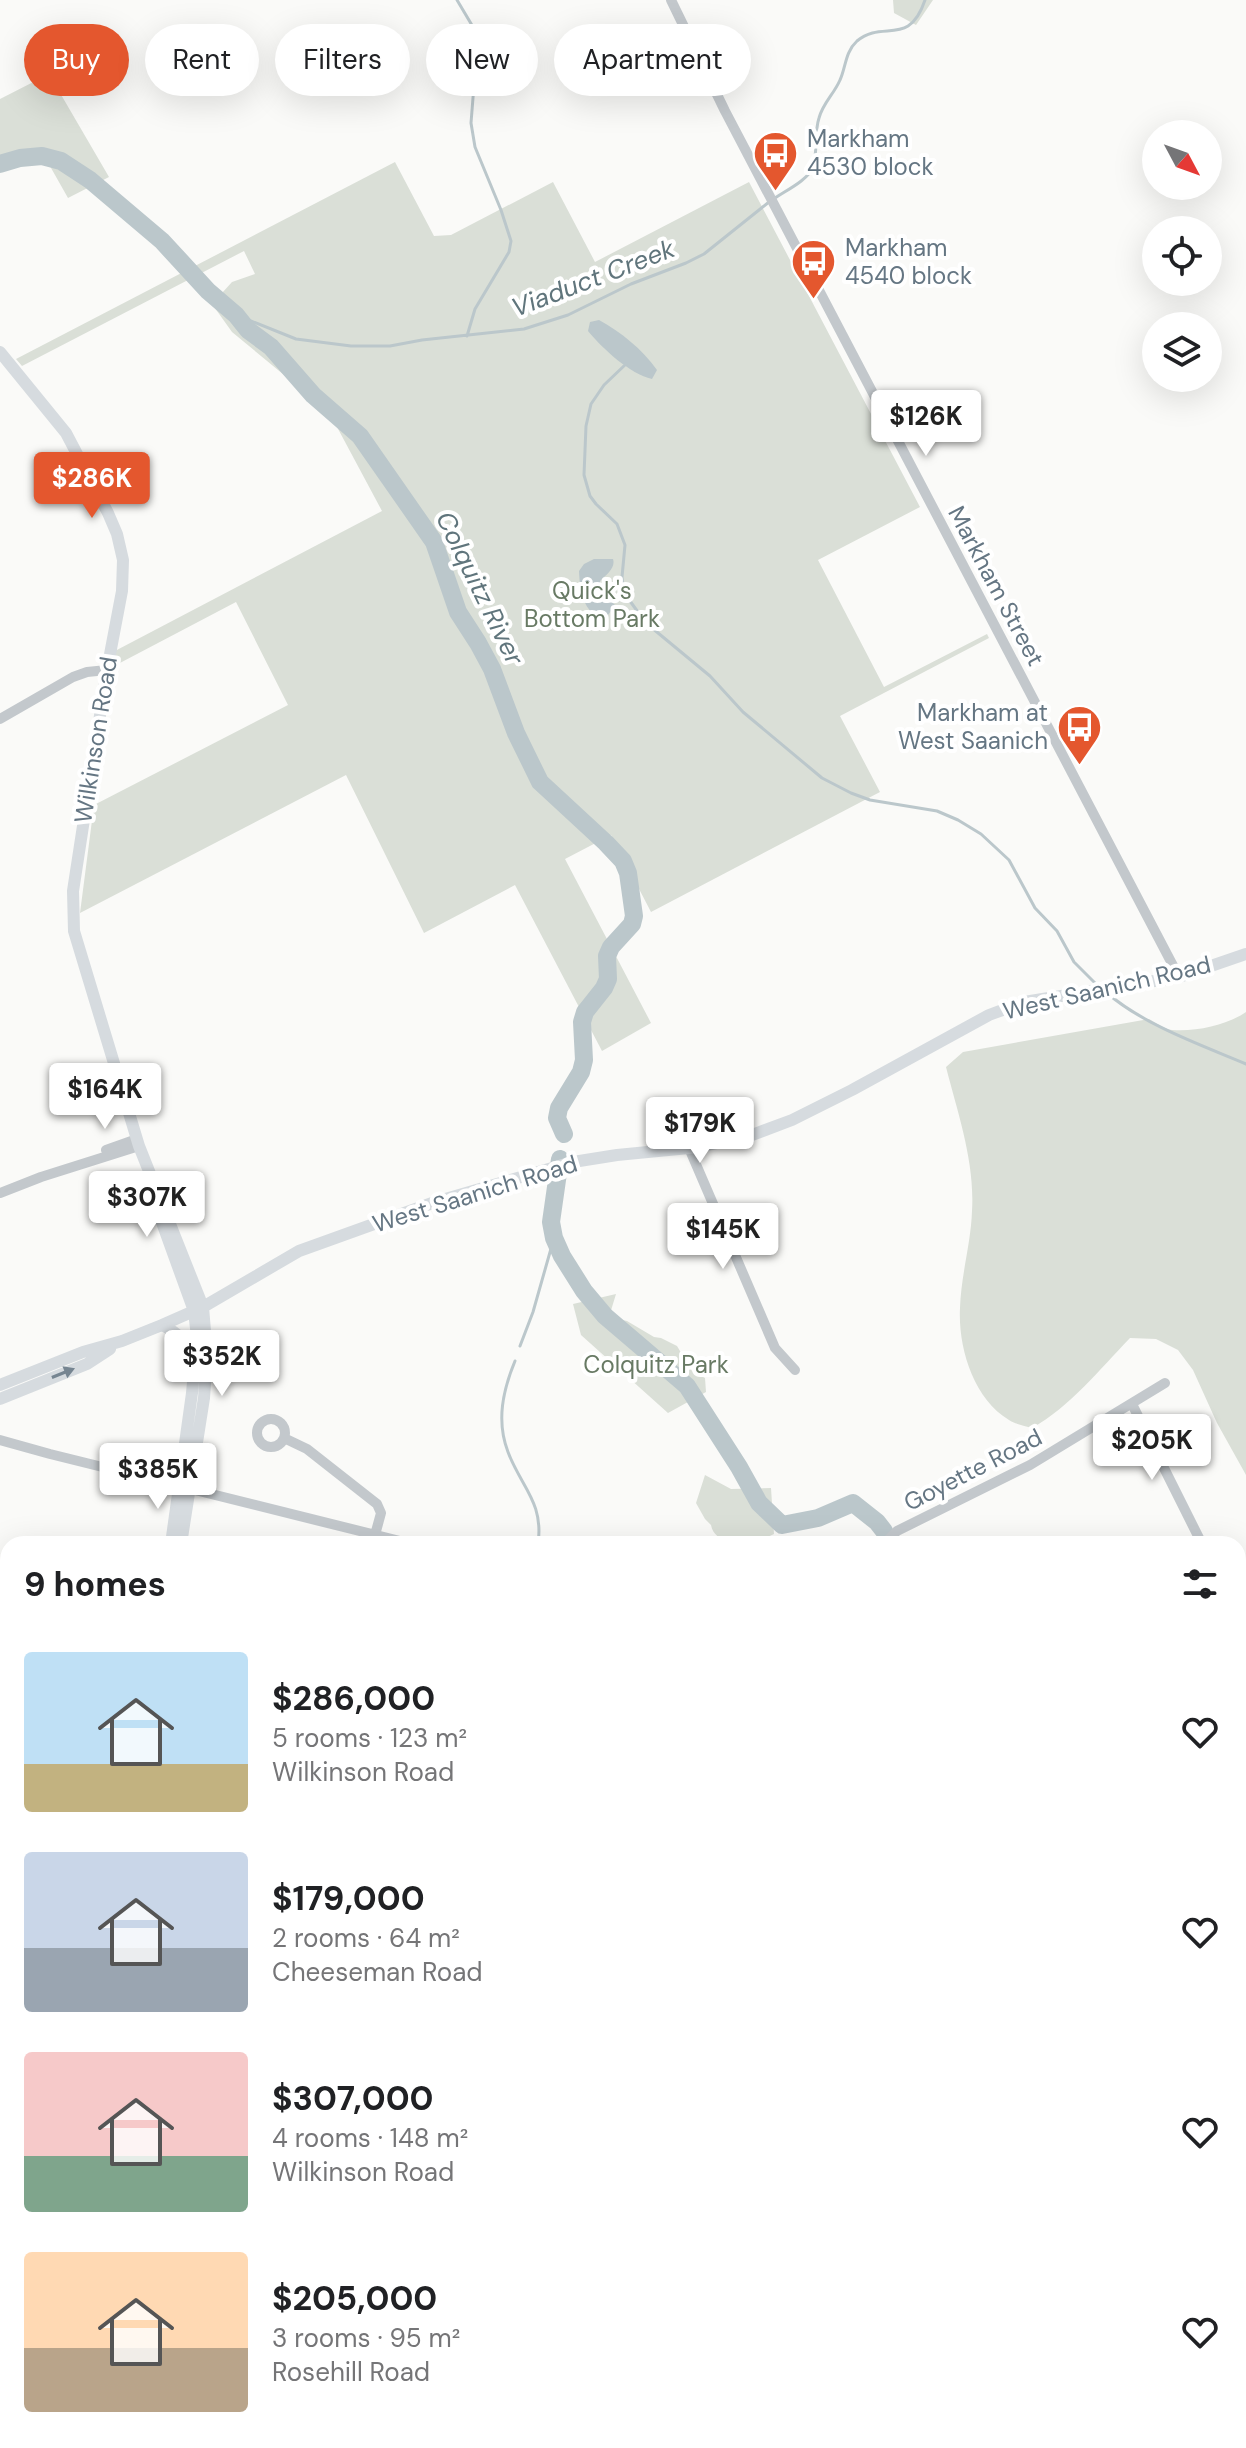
<!DOCTYPE html>
<meta charset="utf-8">
<style>
:root{--surface:#fff;--page:#f6f6f6;--text:#202124;--muted:#757577;--accent:#e4572e}
body{margin:0;font-family:"DM Sans",sans-serif;background:var(--page);color:var(--text);height:100vh;display:flex;flex-direction:column;font-size:30px;white-space:nowrap}
*{box-sizing:border-box;margin:0}
p{font-size:26px;color:var(--muted)}
.icon{flex:none;width:44px;height:44px;fill:none;stroke:currentColor;stroke-width:2;stroke-linecap:round;stroke-linejoin:round}
.map{position:relative;flex:1;overflow:hidden}
.sheet{position:absolute;left:0px;top:1536px;width:1246px;height:912px;display:flex;flex-direction:column;background:var(--surface);border-radius:24px 24px 0 0;box-shadow:0 8px 32px #0002}
.sheet>*{flex:none}
.banner{position:absolute;left:24px;top:24px;width:800px;height:72px;display:flex;gap:16px}
.needle{width:52px;rotate:131deg}
.fabs{position:absolute;left:1142px;top:120px;display:grid;gap:16px}
.fabs a{display:grid;place-items:center;width:80px;height:80px;border-radius:50%;background:var(--surface);box-shadow:0 8px 32px #0002;font-size:40px}
.price{position:absolute;translate:-50% -68px;padding:0 18px;border-radius:8px;background:#fff;color:#222;font-size:26px;line-height:52px;filter:drop-shadow(0 2px 4px #0008)}
.price::after{content:'';position:absolute;left:50%;top:48px;width:24px;height:18px;margin-left:-12px;background:inherit;clip-path:polygon(0 0,100% 0,50% 100%)}
.price.active{background:var(--accent);color:#fff}
ul{padding:0;list-style:none}
li{display:flex;align-items:center;gap:24px;height:200px;padding:0 24px}
li span{display:grid;place-items:center;flex:none;width:224px;height:160px;border-radius:8px;color:#555}
li>.icon{margin-inline-start:auto}
span .icon{width:96px;height:96px;fill:#fffc;stroke-width:1}
li b{font-size:34px}
h2{display:flex;justify-content:space-between;align-items:center;height:96px;padding:0 24px;font-size:34px}
.chip{padding:0 28px;border-radius:36px;background:var(--surface);box-shadow:0 8px 32px #0002;font-size:28px;line-height:72px}
.chip.active{background:var(--accent);color:#fff}
.map>svg:first-child{display:block}
</style>
<div class="map">
<svg width="1246" height="2448" viewBox="0 0 1246 2448">
<rect width="100%" height="100%" fill="#fafaf8"/>
<!-- green -->
<path fill="#dadfd7" d="M 893,0 L 933,0 L 916,25 L 894,13 Z
M 49,74 L 109,177 L 68,198 L 42,152 L 0,170 L 0,99 Z
M 395,162 L 434,236 L 451,235 L 553,182 L 595,262 L 749,182 L 920,507 L 818,560 L 884,687 L 987,634 L 989,638 L 840,716 L 880,792 L 651,912 L 611,835 L 565,859 L 651,1023 L 602,1051 L 515,885 L 424,933 L 346,775 L 80,913 L 94,805 L 288,705 L 236,602 L 118,664 L 113,652 L 382,511 L 329,412 L 232,332 L 212,304 L 232,282 L 255,274 L 244,251 L 22,366 L 16,359 Z
M 1246,1012 L 1246,1475 L 1217,1423 L 1193,1370 L 1178,1350 L 1156,1339 L 1130,1338 C 1099,1370 1071,1406 1032,1428 C 1025,1426 1015,1424 1009,1420 C 973,1398 958,1347 960,1308 C 961,1275 971,1243 972,1211 C 975,1162 958,1114 946,1067 L 963,1052 L 1149,1019 C 1156,1023 1164,1029 1172,1030 C 1196,1032 1227,1025 1246,1012 Z
M 616,1294 L 609,1317 L 627,1321 L 654,1337 L 661,1338 L 677,1346 L 692,1371 L 705,1378 L 706,1392 L 668,1413 L 581,1335 L 573,1304 Z
M 705,1475 L 731,1489 L 771,1488 L 774,1534 L 763,1539 L 757,1544 C 742,1544 714,1544 711,1525 L 705,1519 L 696,1503 Z
M 1246,1626 L 1246,2448 L 896,2448 L 911,2440 L 1238,2440 L 1238,1639 Z
M 8,2044 L 8,2126 L 0,2086 L 0,2048 Z"/>
<!-- water -->
<path fill="#bbc7cb" d="M 599,320 C 621,332 642,349 657,370 L 652,379 C 630,374 603,349 588,331 L 590,322 Z
M 594,559 L 613,559 C 616,568 606,575 600,581 L 600,591 L 615,605 L 608,615 L 599,619 C 582,607 580,590 579,571 L 584,564 Z"/>
<g fill="none" stroke-linecap="round" stroke-linejoin="round">
<!-- stream -->
<path stroke="#bbc7cb" stroke-width="3" d="M 457,0 L 476,32 L 476,60 L 471,123 L 475,147 L 501,210 L 511,241 L 509,252 L 475,309 L 467,336
M 775,198 C 787,190 808,180 813,167 C 818,152 814,133 819,118 C 823,103 834,94 840,80 C 846,67 845,52 857,41 C 883,19 909,48 925,0
M 236,315 L 296,339 L 351,346 L 390,346 L 422,340 L 524,329 L 568,315 L 631,284 L 686,263 L 704,254 L 769,202
M 626,364 L 604,385 L 591,404 L 586,426 L 584,475 L 590,496 L 596,504 L 617,524 L 625,545 L 622,577 L 623,586 L 627,597 L 646,623 L 710,676 L 743,712 L 822,778 L 851,793 L 870,800 L 937,811 L 958,820 L 981,834 L 1009,860 L 1035,908 L 1057,931 L 1074,962 L 1098,986
M 1107,993 C 1144,1025 1201,1045 1246,1064
M 520,1346 L 533,1312 L 554,1238
M 515,1361 C 503,1390 496,1421 508,1452 C 521,1487 544,1502 538,1544
M 0,2052 L 8,2048"/>
<!-- river -->
<path stroke="#bbc7cb" stroke-width="18" d="M 0,164 L 20,158 L 42,156 L 61,161 L 90,180 L 162,241 L 208,291 L 236,315 L 248,330 L 271,347 L 313,395 L 360,436 L 434,542 L 458,612 L 478,643 L 492,669 L 516,733 L 540,782 L 606,843 L 623,861 L 628,873 L 634,916 L 632,924 L 611,947 L 607,956 L 608,979 L 604,988 L 585,1012 L 582,1022 L 584,1060 L 581,1072 L 559,1108 L 557,1118 L 564,1134
M 560,1159 L 551,1222 L 554,1238 L 562,1256 L 584,1291 L 605,1316 L 687,1386 L 739,1467 L 759,1503 L 782,1525 L 818,1518 L 853,1503 L 877,1522 L 884,1531
M 1238,2016 L 1246,2034"/>
<!-- minor -->
<path stroke="#c3c8cc" stroke-width="10" d="M 671,0 L 725,111 L 1179,977
M 0,719 L 73,677 L 87,672 L 107,670
M 689,1148 L 775,1348 L 795,1370
M 106,1150 L 137,1139
M 0,1193 L 41,1177 L 139,1146
M 1132,1404 L 1202,1544
M257 1433a14 14 0 1 1 28 0a14 14 0 1 1-28 0Z
M 284,1438 L 307,1449 L 377,1504 L 381,1513 L 375,1535
M 0,1440 L 50,1454 L 412,1544
M 884,1544 L 897,1531 L 1030,1465 L 1165,1383
M 0,1898 L 8,1893
M 0,2155 L 8,2177
M 0,2405 L 8,2412
M 41,2440 L 50,2448
M 201,2440 L 209,2448
M 471,2448 L 479,2440"/>
<!-- major -->
<path stroke="#d6dbdf" stroke-width="12" d="M 0,352 L 66,433 L 108,513 L 117,534 L 123,560 L 122,591 L 107,670 L 73,891 L 74,931 L 139,1146 L 203,1307 L 207,1355 L 204,1398 L 181,1544
M 147,1181 L 194,1311 L 197,1337 L 192,1393 L 171,1544
M 162,1325 C 178,1333 186,1341 195,1358
M 0,1385 L 83,1352 L 122,1341 L 162,1325 L 203,1307 L 299,1251 L 435,1202 L 573,1162 L 617,1155 L 689,1148 L 744,1138 L 792,1120 L 852,1090 L 989,1015 L 1024,1002 L 1179,977 L 1246,954
M 0,1399 L 87,1364 L 110,1349
M 0,1756 L 8,1749
M 0,1769 L 8,1761"/>
<!-- highway -->
<path stroke="#d6dbdf" stroke-width="14" d="M 0,2307 L 8,2313
M 0,2321 L 8,2327
M 0,2357 L 8,2363
M 0,2371 L 8,2377
M 87,2440 L 96,2448
M 143,2440 L 151,2448"/>
</g>
<!-- one-way arrows -->
<defs><path id="oneway-solid" d="M-6-.8H1V-3.2L6.5 0L1 3.2V.8H-6Z" transform="scale(2)"/></defs>
<use fill="#768591" href="#oneway-solid" transform="translate(63 1373) rotate(-22)"/>
<!-- icons -->
<defs>
<symbol id="bus-pin" viewBox="-11 -11 22 30"><path d="M0 17L-7.5 6A9.5 9.5 0 1 1 7.5 6Z" fill="#e4572e" stroke="#fff"/><path d="M-5-6H5V4H4V6H2V4H-2V6H-4V4H-5ZM-3.5-4V0h7V-4ZM-3.5 1.2v1.5H-2V1.2ZM2 1.2v1.5H3.5V1.2Z" fill="#fff"/></symbol>
</defs>
<g fill-rule="evenodd">
<use href="#bus-pin" x="750" y="128" width="51" height="69"/>
<use href="#bus-pin" x="788" y="236" width="51" height="69"/>
<use href="#bus-pin" x="1054" y="702" width="51" height="69"/>
</g>
<g text-anchor="middle" stroke-width="8" stroke-linejoin="round" paint-order="stroke">
<!-- poi labels -->
<g font-size="24" fill="#657683" stroke="#fff" text-anchor="start">
<text x="807" y="147">Markham<tspan x="807" dy="28">4530 block</tspan></text>
<text x="845" y="256">Markham<tspan x="845" dy="28">4540 block</tspan></text>
<text x="1048" y="721" text-anchor="end">Markham at<tspan x="1048" dy="28">West Saanich</tspan></text>
</g>
<!-- street labels -->
<g font-size="24" fill="#657683" stroke="#fff">
<text transform="translate(996 586) rotate(62)" y="8">Markham Street</text>
<text transform="translate(96 740) rotate(-81)" y="8">Wilkinson Road</text>
<text transform="translate(1107 988) rotate(-13)" y="8">West Saanich Road</text>
<text transform="translate(475 1194) rotate(-17)" y="8">West Saanich Road</text>
<text transform="translate(973 1470) rotate(-27)" y="8">Goyette Road</text>
</g>
<!-- park labels -->
<g font-size="24" fill="#687a64" stroke="#fff">
<text x="592" y="599">Quick's<tspan x="592" dy="28">Bottom Park</tspan></text>
<text x="656" y="1373">Colquitz Park</text>
</g>
<!-- water labels -->
<g font-size="26" font-style="italic" fill="#60757c" stroke="#fff">
<text transform="translate(593 278) rotate(-21)" y="9">Viaduct Creek</text>
<text transform="translate(480 588) rotate(64)" y="9">Colquitz River</text>
</g>
</g>
</svg>
<div class="fabs">
<a><svg class="needle" viewBox="-14 -14 28 28"><path d="M0-13l5 13h-10z" fill="#e53935"/><path d="M0 13l5-13h-10z" fill="#757577"/></svg></a>
<a><svg class="icon" aria-label="locate" viewBox="0 0 24 24"><circle cx="12" cy="12" r="6"/><path d="M12 2v4M12 18v4M2 12h4M18 12h4"/></svg></a>
<a><svg class="icon" aria-label="layers" viewBox="0 0 24 24"><path d="M12 4l9 5-9 5-9-5zM3 14l9 5 9-5"/></svg></a>
</div>
<b class="price" style="left:926px;top:458px">$126K</b>
<b class="price active" style="left:92px;top:520px">$286K</b>
<b class="price" style="left:105px;top:1131px">$164K</b>
<b class="price" style="left:700px;top:1165px">$179K</b>
<b class="price" style="left:147px;top:1239px">$307K</b>
<b class="price" style="left:723px;top:1271px">$145K</b>
<b class="price" style="left:222px;top:1398px">$352K</b>
<b class="price" style="left:1152px;top:1482px">$205K</b>
<b class="price" style="left:158px;top:1511px">$385K</b>
<div class="banner">
<a class="chip active">Buy</a>
<a class="chip">Rent</a>
<a class="chip">Filters</a>
<a class="chip">New</a>
<a class="chip">Apartment</a>
</div>
<section class="sheet">
<h2>9 homes<svg class="icon" aria-label="filters" viewBox="0 0 24 24"><path d="M4 7h16M4 17h16"/><circle cx="9" cy="7" r="2"/><circle cx="15" cy="17" r="2"/></svg></h2>
<ul>
<li><span style="background:linear-gradient(#bfe0f5 70%,#c2b280 0)"><svg class="icon" aria-label="home" viewBox="0 0 24 24"><path d="M3 11l9-7 9 7M6 9v11h12V9"/></svg></span><div><b>$286,000</b><p>5 rooms · 123 m²</p><p>Wilkinson Road</p></div><svg class="icon" aria-label="heart" viewBox="0 0 24 24"><path d="M12 20l-8-8c-3-5 5-10 8-4 3-6 11-1 8 4z"/></svg></li>
<li><span style="background:linear-gradient(#c9d6e8 60%,#9aa5b1 0)"><svg class="icon" aria-label="home" viewBox="0 0 24 24"><path d="M3 11l9-7 9 7M6 9v11h12V9"/></svg></span><div><b>$179,000</b><p>2 rooms · 64 m²</p><p>Cheeseman Road</p></div><svg class="icon" aria-label="heart" viewBox="0 0 24 24"><path d="M12 20l-8-8c-3-5 5-10 8-4 3-6 11-1 8 4z"/></svg></li>
<li><span style="background:linear-gradient(#f6c9c9 65%,#7fa58c 0)"><svg class="icon" aria-label="home" viewBox="0 0 24 24"><path d="M3 11l9-7 9 7M6 9v11h12V9"/></svg></span><div><b>$307,000</b><p>4 rooms · 148 m²</p><p>Wilkinson Road</p></div><svg class="icon" aria-label="heart" viewBox="0 0 24 24"><path d="M12 20l-8-8c-3-5 5-10 8-4 3-6 11-1 8 4z"/></svg></li>
<li><span style="background:linear-gradient(#ffd9b3 60%,#b9a48a 0)"><svg class="icon" aria-label="home" viewBox="0 0 24 24"><path d="M3 11l9-7 9 7M6 9v11h12V9"/></svg></span><div><b>$205,000</b><p>3 rooms · 95 m²</p><p>Rosehill Road</p></div><svg class="icon" aria-label="heart" viewBox="0 0 24 24"><path d="M12 20l-8-8c-3-5 5-10 8-4 3-6 11-1 8 4z"/></svg></li>
</ul>
</section>
</div>
